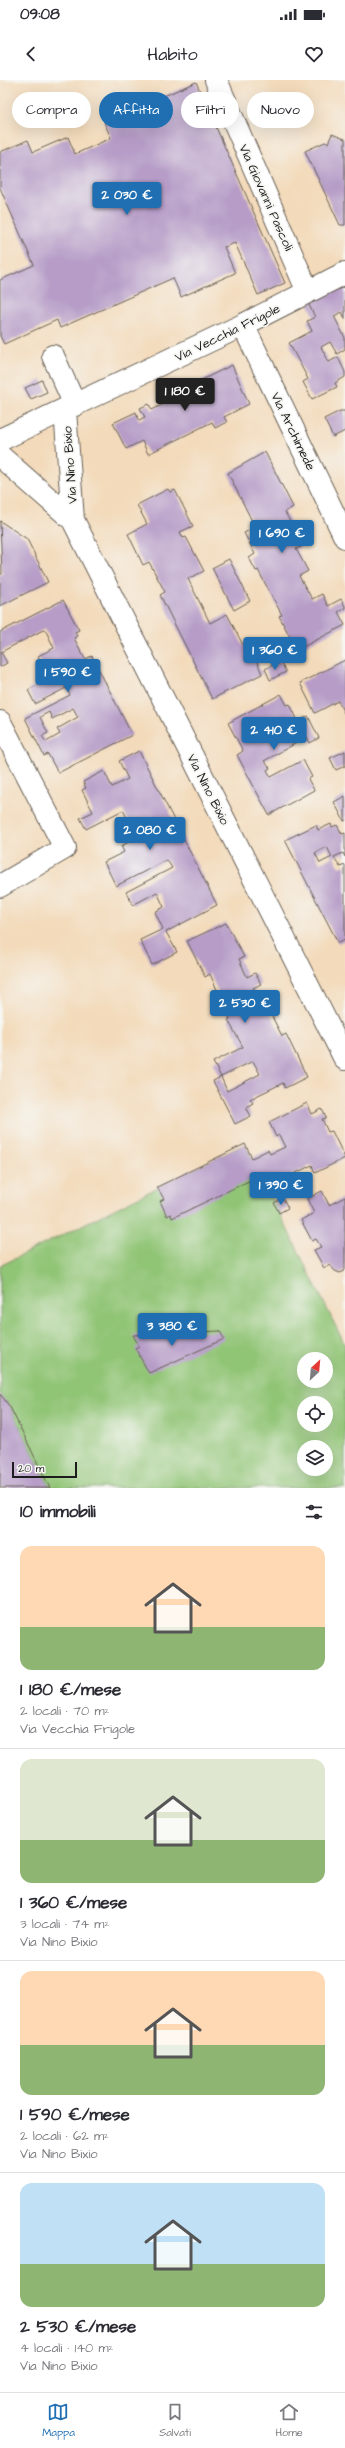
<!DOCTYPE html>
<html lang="it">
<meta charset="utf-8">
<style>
:root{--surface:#fff;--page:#f7f7f7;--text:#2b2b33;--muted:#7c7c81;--line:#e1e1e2;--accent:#1f6fb2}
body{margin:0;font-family:"Architects Daughter",sans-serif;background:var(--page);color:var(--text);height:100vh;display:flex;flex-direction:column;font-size:15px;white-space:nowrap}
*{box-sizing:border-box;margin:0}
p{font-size:13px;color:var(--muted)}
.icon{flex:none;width:22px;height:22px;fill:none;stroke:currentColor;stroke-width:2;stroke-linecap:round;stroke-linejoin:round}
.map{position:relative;height:1408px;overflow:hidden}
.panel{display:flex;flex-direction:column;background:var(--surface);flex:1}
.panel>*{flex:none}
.hud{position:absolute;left:12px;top:12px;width:321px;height:36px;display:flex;gap:8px}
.needle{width:26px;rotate:26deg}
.controls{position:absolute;left:297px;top:1272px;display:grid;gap:8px}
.controls a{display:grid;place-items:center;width:36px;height:36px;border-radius:50%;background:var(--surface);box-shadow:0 4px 16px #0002;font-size:20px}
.scale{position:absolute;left:12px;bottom:10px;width:65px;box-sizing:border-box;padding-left:4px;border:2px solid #1c1c1c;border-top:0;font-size:11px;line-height:14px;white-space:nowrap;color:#1c1c1c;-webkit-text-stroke:3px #f6f6f2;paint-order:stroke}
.price{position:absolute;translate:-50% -34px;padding:0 9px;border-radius:4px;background:var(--accent);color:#fff;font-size:13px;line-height:26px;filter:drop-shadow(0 1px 2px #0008)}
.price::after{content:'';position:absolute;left:50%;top:24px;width:12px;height:9px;margin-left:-6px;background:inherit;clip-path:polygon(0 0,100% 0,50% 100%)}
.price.on{background:#222;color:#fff}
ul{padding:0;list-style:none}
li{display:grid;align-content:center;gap:8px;height:212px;padding:0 20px}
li+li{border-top:1px solid var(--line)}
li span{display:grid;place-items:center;height:124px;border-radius:12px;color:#555}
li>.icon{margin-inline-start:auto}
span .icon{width:72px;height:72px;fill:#fffc;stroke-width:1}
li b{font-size:17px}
h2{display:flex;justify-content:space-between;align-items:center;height:48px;padding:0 20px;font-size:17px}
.pill{padding:0 14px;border-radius:18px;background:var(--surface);box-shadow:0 4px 16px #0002;font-size:14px;line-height:36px}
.pill.on{background:var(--accent);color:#fff}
.status{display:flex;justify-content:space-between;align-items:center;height:28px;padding:0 20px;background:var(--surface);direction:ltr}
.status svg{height:11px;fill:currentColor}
header{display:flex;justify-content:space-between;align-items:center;height:52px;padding:0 20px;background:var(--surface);font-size:18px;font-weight:600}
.tab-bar{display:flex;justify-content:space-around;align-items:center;height:56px;border-top:1px solid var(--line);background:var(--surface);font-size:11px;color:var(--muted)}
.tab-bar a{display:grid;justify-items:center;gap:2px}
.tab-bar .on{color:var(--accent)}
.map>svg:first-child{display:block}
</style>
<div class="status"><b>09:08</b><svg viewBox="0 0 49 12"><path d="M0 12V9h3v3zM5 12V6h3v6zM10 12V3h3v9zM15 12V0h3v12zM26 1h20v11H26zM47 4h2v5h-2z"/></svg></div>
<header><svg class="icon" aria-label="back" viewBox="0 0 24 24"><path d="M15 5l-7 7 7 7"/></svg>Habito<svg class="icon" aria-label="heart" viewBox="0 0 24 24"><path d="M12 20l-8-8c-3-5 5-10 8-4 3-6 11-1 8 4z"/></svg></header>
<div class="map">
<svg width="345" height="1408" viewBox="0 0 345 1408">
<rect width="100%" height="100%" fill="#f6f6f2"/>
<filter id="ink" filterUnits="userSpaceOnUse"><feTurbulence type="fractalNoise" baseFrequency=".025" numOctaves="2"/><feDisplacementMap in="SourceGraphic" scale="8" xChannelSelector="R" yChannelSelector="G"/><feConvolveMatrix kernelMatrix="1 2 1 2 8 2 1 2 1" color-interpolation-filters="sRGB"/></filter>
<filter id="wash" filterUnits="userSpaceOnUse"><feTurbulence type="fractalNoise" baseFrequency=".012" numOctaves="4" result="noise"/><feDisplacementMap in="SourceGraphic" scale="16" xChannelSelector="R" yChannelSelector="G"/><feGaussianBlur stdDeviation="0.9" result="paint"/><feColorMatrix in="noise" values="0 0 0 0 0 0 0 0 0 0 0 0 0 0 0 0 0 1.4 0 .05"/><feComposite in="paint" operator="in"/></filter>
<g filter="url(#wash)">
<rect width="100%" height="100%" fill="#f3daba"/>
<!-- pitch -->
<path fill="#91c576" stroke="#567049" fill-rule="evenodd" d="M 245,1064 L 345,1265 L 345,1408 L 50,1408 L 10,1327 L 0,1314 L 0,1186 ZM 304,1279 L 326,1279 L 326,1301 L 304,1301 ZM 304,1323 L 326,1323 L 326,1345 L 304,1345 ZM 304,1367 L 326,1367 L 326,1389 L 304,1389 Z"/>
<g id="blocks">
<!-- building -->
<path fill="#b69cc7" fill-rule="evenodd" d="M 196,2 L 285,203 L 258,215 L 235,163 L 224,167 L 235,193 L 181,217 L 173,198 L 60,248 L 57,240 L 4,264 L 0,256 L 0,200 L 34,185 L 0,108 L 0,72 L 28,60 L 33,72 L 68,57 L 75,74 L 111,58 L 104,42 Z
M 332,54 L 345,59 L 345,145 L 340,145 L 305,71 L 325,62 L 328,63 Z
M 345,204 L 345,239 L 342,232 L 334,236 L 345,258 L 345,269 L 337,274 L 330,262 L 321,267 L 329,282 L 338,277 L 345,292 L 345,297 L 335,303 L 337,307 L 312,319 L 303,302 L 308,299 L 289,263 L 312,251 L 307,241 L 315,237 L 308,223 Z
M 232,285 L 249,324 L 224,337 L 227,342 L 215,348 L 212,342 L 148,374 L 142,361 L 126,369 L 113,343 L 136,332 L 139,340 L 145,337 L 140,328 L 149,324 L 152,330 L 167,322 L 165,318 Z
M 42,300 L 47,312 L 31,319 L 25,308 Z
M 340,331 L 345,331 L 345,351 L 333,357 L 324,339 Z
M 265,372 L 293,427 L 285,432 L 297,455 L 295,456 L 301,467 L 296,469 L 308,491 L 299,496 L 312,519 L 322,514 L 328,526 L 341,519 L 345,526 L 345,528 L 338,532 L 345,545 L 297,570 L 279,536 L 282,535 L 258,490 L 256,491 L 249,478 L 255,474 L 244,453 L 255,447 L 228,393 Z
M 168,409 L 170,412 L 175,410 L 193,446 L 180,452 L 183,458 L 186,457 L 204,491 L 188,499 L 210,543 L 227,534 L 243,565 L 249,562 L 262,594 L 212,619 L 160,515 L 165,512 L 149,482 L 143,485 L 128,454 L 147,444 L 137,425 Z
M 0,441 L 27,459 L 48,502 L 0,526 L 0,494 L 2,494 Z
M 229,479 L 250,521 L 234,530 L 212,488 Z
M 63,520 L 79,550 L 75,552 L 77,556 L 74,558 L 85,579 L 92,576 L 132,655 L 58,693 L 48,674 L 44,676 L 25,638 L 70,615 L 66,608 L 35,624 L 28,610 L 50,598 L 38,576 L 54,568 L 45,549 L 1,572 L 7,583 L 0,587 L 0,552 ZM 73,628 L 78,637 L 57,649 L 60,654 L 46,662 L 42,656 L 48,653 L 40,637 L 49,632 L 52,639 Z
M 345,580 L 345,635 L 338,621 L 315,633 L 300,603 Z
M 280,581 L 286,592 L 270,600 L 265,589 Z
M 281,614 L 287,625 L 290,624 L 298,641 L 308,636 L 319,658 L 310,663 L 307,657 L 264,681 L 270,688 L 267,690 L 271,697 L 303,680 L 312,697 L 308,699 L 314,710 L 269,735 L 237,675 L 243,671 L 228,643 Z
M 139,671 L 217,825 L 166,852 L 177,872 L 152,885 L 140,860 L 163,849 L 155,832 L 164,827 L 157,812 L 133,825 L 126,812 L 172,788 L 167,780 L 116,806 L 104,782 L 124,772 L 121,766 L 153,750 L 150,744 L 134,752 L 123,730 L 86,749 L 80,738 L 93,732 L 82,710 L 86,708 L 83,702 L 104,691 L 112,707 L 128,699 L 119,681 Z
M 345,671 L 345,686 L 336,690 L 330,678 Z
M 345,716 L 345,741 L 344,741 L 334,722 Z
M 125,742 L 131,754 L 122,759 L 116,746 Z
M 331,744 L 332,747 L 337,745 L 342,754 L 345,753 L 345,777 L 343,773 L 334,777 L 340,787 L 345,785 L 345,860 L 338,863 L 285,760 L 316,745 L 318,750 ZM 327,767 L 332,777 L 320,783 L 315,773 Z
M 226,843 L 244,877 L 239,879 L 247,897 L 255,893 L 261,904 L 253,908 L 261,923 L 264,921 L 282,956 L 286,954 L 307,997 L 285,1008 L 283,1003 L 250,1019 L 253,1023 L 246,1027 L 251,1036 L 235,1044 L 213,1001 L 221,997 L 227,1011 L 260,994 L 253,981 L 221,997 L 213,982 L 243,967 L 228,940 L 230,939 L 210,894 L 205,897 L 187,861 Z
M 307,1023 L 312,1034 L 322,1029 L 326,1038 L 322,1039 L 328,1052 L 332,1051 L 345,1078 L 315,1093 L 312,1085 L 274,1104 L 272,1100 L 266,1103 L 261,1095 L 172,1138 L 171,1134 L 167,1136 L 160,1121 L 164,1119 L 157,1107 L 245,1064 L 252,1078 L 268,1070 L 270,1074 L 285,1067 L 279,1055 L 276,1057 L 269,1042 Z
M 322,1111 L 329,1125 L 345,1117 L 345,1190 L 340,1193 L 335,1191 L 330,1185 L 324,1188 L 314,1170 L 321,1167 L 316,1159 L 312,1161 L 301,1140 L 314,1133 L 307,1119 Z
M 283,1118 L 288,1128 L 279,1133 L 274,1123 Z
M 220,1251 L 224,1259 L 149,1293 L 135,1268 L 139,1266 L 133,1255 Z
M 0,1314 L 10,1327 L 50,1408 L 0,1408 Z"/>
</g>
</g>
<g filter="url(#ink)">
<use href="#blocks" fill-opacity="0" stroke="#675e53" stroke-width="1"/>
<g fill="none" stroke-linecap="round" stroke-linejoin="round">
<defs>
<path id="minor" d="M 216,0 L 308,212
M 243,245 L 345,457
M 53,276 L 75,325
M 65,330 L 73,440
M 0,360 L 243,245 L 345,193
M 0,376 L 73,440 L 345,979
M 0,642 L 65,768 L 0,806"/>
</defs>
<!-- minor casing -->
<use href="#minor" stroke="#675e53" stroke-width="24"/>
<!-- minor -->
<use href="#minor" stroke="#fff" stroke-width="22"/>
</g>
</g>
<g text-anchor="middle" stroke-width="3.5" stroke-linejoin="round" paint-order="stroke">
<!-- street labels -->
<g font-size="13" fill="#1c1c1c" stroke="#f6f6f2">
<text transform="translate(267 117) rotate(66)" y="5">Via Giovanni Pascoli</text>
<text transform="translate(227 252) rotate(-26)" y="5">Via Vecchia Frigole</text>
<text transform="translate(294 351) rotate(64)" y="5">Via Archimede</text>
<text transform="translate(69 385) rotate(-94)" y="5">Via Nino Bixio</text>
<text transform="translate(209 709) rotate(63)" y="5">Via Nino Bixio</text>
</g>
</g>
</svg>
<div class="controls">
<a><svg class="needle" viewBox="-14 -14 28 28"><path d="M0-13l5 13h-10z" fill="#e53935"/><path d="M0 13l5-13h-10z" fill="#7c7c81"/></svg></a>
<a><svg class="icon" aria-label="locate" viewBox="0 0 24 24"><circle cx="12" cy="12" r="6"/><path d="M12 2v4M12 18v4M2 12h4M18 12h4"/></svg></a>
<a><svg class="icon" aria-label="layers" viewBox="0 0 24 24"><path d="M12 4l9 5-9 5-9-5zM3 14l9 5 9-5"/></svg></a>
</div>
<div class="scale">20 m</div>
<b class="price" style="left:127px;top:136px">2 030 €</b>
<b class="price on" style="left:185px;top:332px">1 180 €</b>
<b class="price" style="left:282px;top:474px">1 690 €</b>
<b class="price" style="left:275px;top:591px">1 360 €</b>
<b class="price" style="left:68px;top:613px">1 590 €</b>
<b class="price" style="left:274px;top:671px">2 410 €</b>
<b class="price" style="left:150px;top:771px">2 080 €</b>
<b class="price" style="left:245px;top:944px">2 530 €</b>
<b class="price" style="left:281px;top:1126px">1 390 €</b>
<b class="price" style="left:172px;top:1267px">3 380 €</b>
<div class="hud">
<a class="pill">Compra</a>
<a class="pill on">Affitta</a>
<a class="pill">Filtri</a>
<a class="pill">Nuovo</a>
</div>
</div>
<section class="panel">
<h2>10 immobili<svg class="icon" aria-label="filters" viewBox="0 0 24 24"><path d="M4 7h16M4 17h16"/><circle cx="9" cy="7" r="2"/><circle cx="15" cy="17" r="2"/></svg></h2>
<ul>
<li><span style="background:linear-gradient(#ffd9b3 65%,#8fb573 0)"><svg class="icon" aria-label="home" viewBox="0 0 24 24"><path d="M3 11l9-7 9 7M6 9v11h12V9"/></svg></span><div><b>1 180 €/mese</b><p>2 locali · 70 m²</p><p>Via Vecchia Frigole</p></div></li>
<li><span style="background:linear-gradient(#dfe7d0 65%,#8fb573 0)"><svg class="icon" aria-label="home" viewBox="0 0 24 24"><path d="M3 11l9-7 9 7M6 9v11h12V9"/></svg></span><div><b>1 360 €/mese</b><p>3 locali · 74 m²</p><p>Via Nino Bixio</p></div></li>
<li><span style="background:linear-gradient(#ffd9b3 60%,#8fb573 0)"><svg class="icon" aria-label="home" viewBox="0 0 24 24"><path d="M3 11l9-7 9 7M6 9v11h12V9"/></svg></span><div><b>1 590 €/mese</b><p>2 locali · 62 m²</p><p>Via Nino Bixio</p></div></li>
<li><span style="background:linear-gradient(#bfe0f5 65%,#8fb573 0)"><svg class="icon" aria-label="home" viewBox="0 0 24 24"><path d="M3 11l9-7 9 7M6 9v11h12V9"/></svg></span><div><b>2 530 €/mese</b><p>4 locali · 140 m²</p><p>Via Nino Bixio</p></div></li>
</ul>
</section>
<nav class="tab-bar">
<a class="on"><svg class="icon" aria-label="map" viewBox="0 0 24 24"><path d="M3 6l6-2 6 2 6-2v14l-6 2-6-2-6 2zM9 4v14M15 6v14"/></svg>Mappa</a>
<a><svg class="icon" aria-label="saved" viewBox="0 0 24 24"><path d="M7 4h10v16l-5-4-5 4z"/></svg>Salvati</a>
<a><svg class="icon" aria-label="home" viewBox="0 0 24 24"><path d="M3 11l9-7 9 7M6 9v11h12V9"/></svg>Home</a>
</nav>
